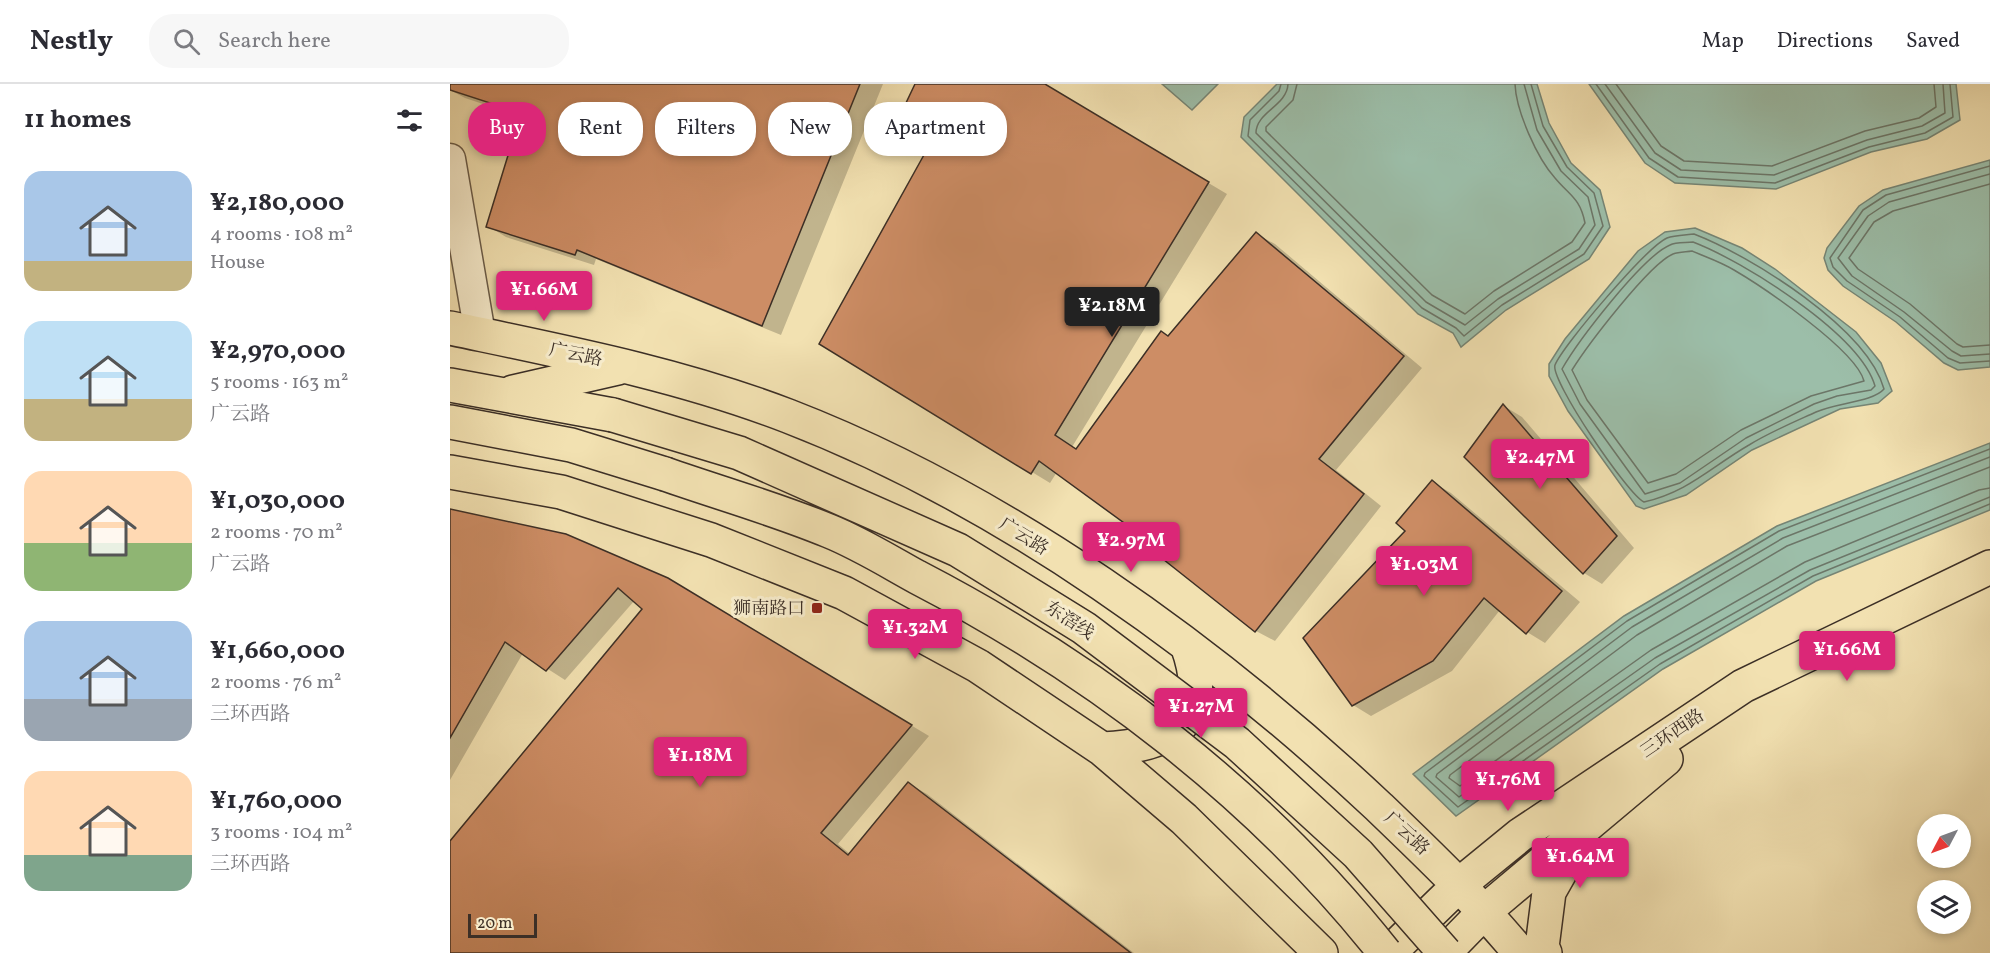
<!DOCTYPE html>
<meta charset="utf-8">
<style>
:root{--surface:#fff;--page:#f7f7f7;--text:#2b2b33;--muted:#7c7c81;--line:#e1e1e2;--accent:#db2777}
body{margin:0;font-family:Vollkorn,"Noto Serif SC",serif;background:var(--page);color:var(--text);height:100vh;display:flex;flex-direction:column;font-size:22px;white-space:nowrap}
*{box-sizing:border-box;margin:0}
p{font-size:20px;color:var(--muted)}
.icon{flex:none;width:33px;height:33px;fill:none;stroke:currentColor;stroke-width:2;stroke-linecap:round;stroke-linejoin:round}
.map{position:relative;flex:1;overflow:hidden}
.details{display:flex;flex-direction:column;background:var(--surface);width:450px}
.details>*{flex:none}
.guide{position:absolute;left:18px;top:18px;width:570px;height:54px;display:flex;gap:12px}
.needle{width:39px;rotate:229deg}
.tools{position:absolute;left:1467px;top:730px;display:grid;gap:12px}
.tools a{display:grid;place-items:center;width:54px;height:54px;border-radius:50%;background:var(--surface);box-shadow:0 3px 9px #0003;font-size:30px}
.scale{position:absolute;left:18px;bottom:15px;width:69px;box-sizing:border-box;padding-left:6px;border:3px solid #3c2f26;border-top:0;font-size:16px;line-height:21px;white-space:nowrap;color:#3c2f26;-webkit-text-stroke:4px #f7eccc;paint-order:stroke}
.price{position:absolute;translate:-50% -51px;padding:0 14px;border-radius:6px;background:var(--accent);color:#fff;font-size:20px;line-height:39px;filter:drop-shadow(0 2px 3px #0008)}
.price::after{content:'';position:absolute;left:50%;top:36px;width:18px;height:14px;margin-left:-9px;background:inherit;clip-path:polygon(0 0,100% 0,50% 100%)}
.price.on{background:#222;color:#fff}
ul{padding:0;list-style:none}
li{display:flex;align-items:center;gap:18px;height:150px;padding:0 24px}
li span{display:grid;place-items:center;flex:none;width:168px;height:120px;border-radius:18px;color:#555}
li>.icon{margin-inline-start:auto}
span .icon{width:72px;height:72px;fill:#fffc;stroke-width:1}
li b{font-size:26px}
h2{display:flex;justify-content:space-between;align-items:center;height:72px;padding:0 24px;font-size:26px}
.chip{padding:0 21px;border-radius:24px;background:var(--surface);box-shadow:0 3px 9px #0003;font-size:21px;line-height:54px}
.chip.on{background:var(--accent);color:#fff}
header{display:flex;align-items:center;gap:36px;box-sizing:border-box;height:84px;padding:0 30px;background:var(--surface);border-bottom:2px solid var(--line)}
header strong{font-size:28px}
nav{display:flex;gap:33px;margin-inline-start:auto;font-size:21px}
.search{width:420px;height:54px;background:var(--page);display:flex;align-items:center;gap:15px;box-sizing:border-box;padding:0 21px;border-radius:24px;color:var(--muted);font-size:22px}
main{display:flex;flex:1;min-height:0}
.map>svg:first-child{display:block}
</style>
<header>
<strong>Nestly</strong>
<div class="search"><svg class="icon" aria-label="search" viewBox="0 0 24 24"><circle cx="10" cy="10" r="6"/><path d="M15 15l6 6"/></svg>Search here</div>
<nav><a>Map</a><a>Directions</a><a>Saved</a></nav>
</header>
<main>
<section class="details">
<h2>11 homes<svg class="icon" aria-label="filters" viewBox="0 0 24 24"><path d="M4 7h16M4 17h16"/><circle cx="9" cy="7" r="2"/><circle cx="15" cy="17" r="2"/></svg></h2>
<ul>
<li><span style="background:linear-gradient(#a9c7e8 75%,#c2b280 0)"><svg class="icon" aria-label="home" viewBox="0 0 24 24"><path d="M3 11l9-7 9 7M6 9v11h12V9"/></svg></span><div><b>¥2,180,000</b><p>4 rooms · 108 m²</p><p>House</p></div></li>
<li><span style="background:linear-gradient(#bfe0f5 65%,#c2b280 0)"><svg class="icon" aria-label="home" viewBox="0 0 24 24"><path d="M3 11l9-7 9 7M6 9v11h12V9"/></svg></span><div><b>¥2,970,000</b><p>5 rooms · 163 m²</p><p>广云路</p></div></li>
<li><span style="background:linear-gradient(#ffd9b3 60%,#8fb573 0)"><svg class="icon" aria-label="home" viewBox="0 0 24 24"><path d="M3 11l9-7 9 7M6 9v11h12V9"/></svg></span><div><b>¥1,030,000</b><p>2 rooms · 70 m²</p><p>广云路</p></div></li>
<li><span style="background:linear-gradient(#a9c7e8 65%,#9aa5b1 0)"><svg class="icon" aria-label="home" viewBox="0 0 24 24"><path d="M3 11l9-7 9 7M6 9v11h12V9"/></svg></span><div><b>¥1,660,000</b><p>2 rooms · 76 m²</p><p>三环西路</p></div></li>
<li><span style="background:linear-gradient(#ffd9b3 70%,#7fa58c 0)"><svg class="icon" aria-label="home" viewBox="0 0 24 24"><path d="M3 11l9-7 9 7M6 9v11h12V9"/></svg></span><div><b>¥1,760,000</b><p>3 rooms · 104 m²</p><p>三环西路</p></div></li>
</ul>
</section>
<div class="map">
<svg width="1540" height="869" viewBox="0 0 1540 869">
<rect width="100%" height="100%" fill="#f2e1b1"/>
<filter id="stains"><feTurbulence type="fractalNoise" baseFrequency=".00333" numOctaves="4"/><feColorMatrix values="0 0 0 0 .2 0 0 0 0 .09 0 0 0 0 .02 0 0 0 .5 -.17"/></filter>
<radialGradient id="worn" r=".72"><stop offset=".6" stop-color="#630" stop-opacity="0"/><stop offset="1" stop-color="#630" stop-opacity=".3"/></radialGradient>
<!-- water -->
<path fill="#9cbea9" stroke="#768575" stroke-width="1.5" d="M 712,0 L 768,0 L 742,26 Z
M 827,0 L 1087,0 L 1099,39 L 1121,79 L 1150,106 L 1160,143 L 1139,175 L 1056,226 L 1011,263 L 1003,249 L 968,230 L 791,53 L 794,33 Z
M 1139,0 L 1506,0 L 1510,36 L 1477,55 L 1421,68 L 1326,105 L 1225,99 L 1195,79 Z
M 1540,76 L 1540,283 L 1508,286 L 1494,279 L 1446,238 L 1393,202 L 1378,186 L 1374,174 L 1377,164 L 1409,122 L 1433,106 Z
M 1245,144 L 1292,164 L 1325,185 L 1406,248 L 1431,279 L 1442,307 L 1428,319 L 1390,325 L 1302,366 L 1236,411 L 1194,425 L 1186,422 L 1118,327 L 1099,292 L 1099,280 L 1115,255 L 1188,167 L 1215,148 Z
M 1540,359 L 1540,426 L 1366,497 L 1213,585 L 1006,732 L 963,690 L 1174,532 L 1327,442 Z"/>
<!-- shadow -->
<path fill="#0003" d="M 0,0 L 433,0 L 331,251 L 146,175 L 144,181 L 56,153 L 38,142 L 72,33 L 15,14 L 0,6 Z
M 467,0 L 592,0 L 777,110 L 622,363 L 627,366 L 806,150 L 825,160 L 972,284 L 886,386 L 931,422 L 825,557 L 806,547 L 701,464 L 705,460 L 607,388 L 600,399 L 371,260 L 476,69 Z
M 1054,322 L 1072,333 L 1184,464 L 1152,500 L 1134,489 Z
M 982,398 L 1001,409 L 1130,518 L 1095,559 L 1077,548 L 1050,526 L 1002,587 L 921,632 L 903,621 L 957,446 Z
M 0,426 L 236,506 L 479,652 L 388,760 L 400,770 L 459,700 L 477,710 L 684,869 L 0,869 L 0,760 L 194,524 L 185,516 L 115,596 L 73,569 L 0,696 Z"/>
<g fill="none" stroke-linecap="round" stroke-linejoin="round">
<!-- shore -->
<path stroke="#6c7668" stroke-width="1.5" d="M 831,0 L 829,7 L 800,36 L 798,52 L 972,224 L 1006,244 L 1014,252 L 1052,221 L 1134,170 L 1153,142 L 1144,109 L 1117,83 L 1093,42 L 1081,0
M 838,0 C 837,22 806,28 806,49 L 976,218 L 1015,241 L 1048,215 L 1129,165 L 1145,141 L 1138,113 L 1111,87 L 1087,46 L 1074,0
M 847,0 L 843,16 L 816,43 L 816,47 L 982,211 L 1015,230 L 1044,207 L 1122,158 L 1135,139 C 1130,114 1120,112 1105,94 C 1087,74 1066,27 1065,0
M 1146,0 L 1199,74 L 1228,93 L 1325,99 L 1419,63 L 1475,49 L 1503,33 L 1500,0
M 1155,0 L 1205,69 L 1231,86 L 1324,91 L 1417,56 L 1472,42 L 1495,29 L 1493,0
M 1166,0 L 1211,62 L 1234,77 L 1322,82 L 1415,47 L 1469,34 L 1486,23 L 1484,0
M 1540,82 L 1436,111 L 1413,126 L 1380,174 L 1383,183 L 1397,197 L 1450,233 L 1498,274 L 1510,279 L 1540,277
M 1540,90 L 1439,118 L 1418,132 L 1388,174 L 1402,192 L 1454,228 L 1502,267 L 1511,272 L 1540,270
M 1540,100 L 1443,127 L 1424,138 L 1399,174 L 1408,185 L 1460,220 L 1507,260 L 1513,263 L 1540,261
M 1244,150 C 1301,172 1417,244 1434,305 C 1423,318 1385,319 1366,328 C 1344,338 1320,348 1299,361 C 1261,383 1238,408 1194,418 C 1178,411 1100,296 1105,281 C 1113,261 1197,163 1217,154 C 1224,151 1236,151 1244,150 Z
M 1243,158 C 1293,177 1410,250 1425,302 L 1421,306 L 1387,312 L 1364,320 L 1296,354 L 1230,399 L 1195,410 L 1130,320 L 1112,285 C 1128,257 1192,173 1220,161 C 1226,158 1236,159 1243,158 Z
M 1242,167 C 1256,173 1271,178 1284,186 C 1313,203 1406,266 1414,297 L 1361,312 L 1291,346 L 1226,390 L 1198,399 L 1137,316 L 1122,286 C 1137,262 1199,180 1223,170 C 1229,168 1236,168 1242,167 Z
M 1540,365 L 1329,447 L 1177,537 L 975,689 L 974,692 L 1008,723 L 1210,580 L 1363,492 L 1540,420
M 1540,373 L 1333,454 L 1182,543 L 987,690 L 986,693 L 1009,713 L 1205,574 L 1360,486 L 1540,413
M 1540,383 L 1337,462 L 1187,551 L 1000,691 L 999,694 L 1010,702 L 1201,566 L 1355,478 L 1529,406 L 1540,404"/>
</g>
<!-- building -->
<path fill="#cd8d65" stroke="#3c2f26" stroke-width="1.5" d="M 0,0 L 410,0 L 312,242 L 127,166 L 125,171 L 36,143 L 71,29 L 0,6 Z
M 465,0 L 595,0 L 759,98 L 605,351 L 626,365 L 711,247 L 718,252 L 806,148 L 954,272 L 869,375 L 914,410 L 805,548 L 699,464 L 703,460 L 589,377 L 581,390 L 369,260 L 475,69 L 455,21 Z
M 1053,320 L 1167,452 L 1133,490 L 1014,373 Z
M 982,396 L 1112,507 L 1076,550 L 1034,514 L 983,577 L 902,622 L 853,554 L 955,447 L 946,439 Z
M 0,425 L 116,450 L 218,494 L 462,641 L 371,749 L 398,771 L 458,698 L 681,869 L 0,869 L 0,757 L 192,525 L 168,504 L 96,587 L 55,558 L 0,654 Z"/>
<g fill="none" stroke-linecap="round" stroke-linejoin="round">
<defs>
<path id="minor" d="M 0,75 L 30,250"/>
<path id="major" d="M 0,244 C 114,268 229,290 338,332 C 553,415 762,566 929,723 C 978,770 1026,816 1070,869
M 0,301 L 163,331
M 63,308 L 168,284
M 0,338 L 121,361 L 215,390
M 0,388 L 111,408 L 261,456 L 394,509 L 528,582 L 652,665 L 734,735 L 871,869
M 652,665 C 721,662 765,638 737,561
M 939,869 L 1010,800 L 1070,751 L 1293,602 L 1540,483
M 994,869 L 1035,827 L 1216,675
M 1095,869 L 1092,863 L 1099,808 L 1125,762"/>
</defs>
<!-- minor casing -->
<use href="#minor" stroke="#6a5c49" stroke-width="33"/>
<!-- major casing -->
<use href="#major" stroke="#3c2f26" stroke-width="36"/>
<!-- minor -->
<use href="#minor" stroke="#f7eccc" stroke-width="30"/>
<!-- major -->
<use href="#major" stroke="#f2e1b1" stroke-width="33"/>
<defs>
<path id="major-bridge" d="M 163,331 L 289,369 L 508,466 L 634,544 L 787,659 L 908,770 L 995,869
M 215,390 C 269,409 326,425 379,447 C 409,459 438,477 467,493 C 646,586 810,711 935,869"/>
</defs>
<!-- major-bridge casing -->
<use href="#major-bridge" stroke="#3c2f26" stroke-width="36" stroke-linecap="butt"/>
<!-- major-bridge -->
<use href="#major-bridge" stroke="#f2e1b1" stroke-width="33"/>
</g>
<!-- markers -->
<rect fill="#8f2418" stroke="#f7eccc" stroke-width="2" x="361" y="518" width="12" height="12" rx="3"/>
<g text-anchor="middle" stroke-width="6" stroke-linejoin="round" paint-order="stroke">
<!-- street labels -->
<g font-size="18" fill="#3c2f26" stroke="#f7eccc">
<text transform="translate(126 270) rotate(12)" y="6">广云路</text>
<text transform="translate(574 452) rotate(32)" y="6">广云路</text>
<text transform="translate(620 536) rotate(33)" y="6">东滘线</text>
<text transform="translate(1222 649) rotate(-34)" y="6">三环西路</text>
<text transform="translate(957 749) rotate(43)" y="6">广云路</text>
</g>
<!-- poi labels -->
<g font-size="18" fill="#3c2f26" stroke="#f7eccc" text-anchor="end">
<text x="355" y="530">狮南路口</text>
</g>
</g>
<rect width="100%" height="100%" filter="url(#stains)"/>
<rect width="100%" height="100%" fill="url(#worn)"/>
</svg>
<div class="tools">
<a><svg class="needle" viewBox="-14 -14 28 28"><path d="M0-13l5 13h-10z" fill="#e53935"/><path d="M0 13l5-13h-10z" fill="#7c7c81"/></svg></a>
<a><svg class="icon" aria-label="layers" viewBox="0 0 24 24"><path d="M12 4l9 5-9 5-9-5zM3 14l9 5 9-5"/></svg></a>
</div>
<div class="scale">20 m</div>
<b class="price" style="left:94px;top:238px">¥1.66M</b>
<b class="price on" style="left:662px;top:254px">¥2.18M</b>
<b class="price" style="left:1090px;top:406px">¥2.47M</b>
<b class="price" style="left:681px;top:489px">¥2.97M</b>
<b class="price" style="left:974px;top:513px">¥1.03M</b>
<b class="price" style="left:465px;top:576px">¥1.32M</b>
<b class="price" style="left:1397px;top:598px">¥1.66M</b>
<b class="price" style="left:751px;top:655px">¥1.27M</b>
<b class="price" style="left:250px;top:704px">¥1.18M</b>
<b class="price" style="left:1058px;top:728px">¥1.76M</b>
<b class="price" style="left:1130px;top:805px">¥1.64M</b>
<div class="guide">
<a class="chip on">Buy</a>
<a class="chip">Rent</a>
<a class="chip">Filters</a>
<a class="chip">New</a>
<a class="chip">Apartment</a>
</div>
</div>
</main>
